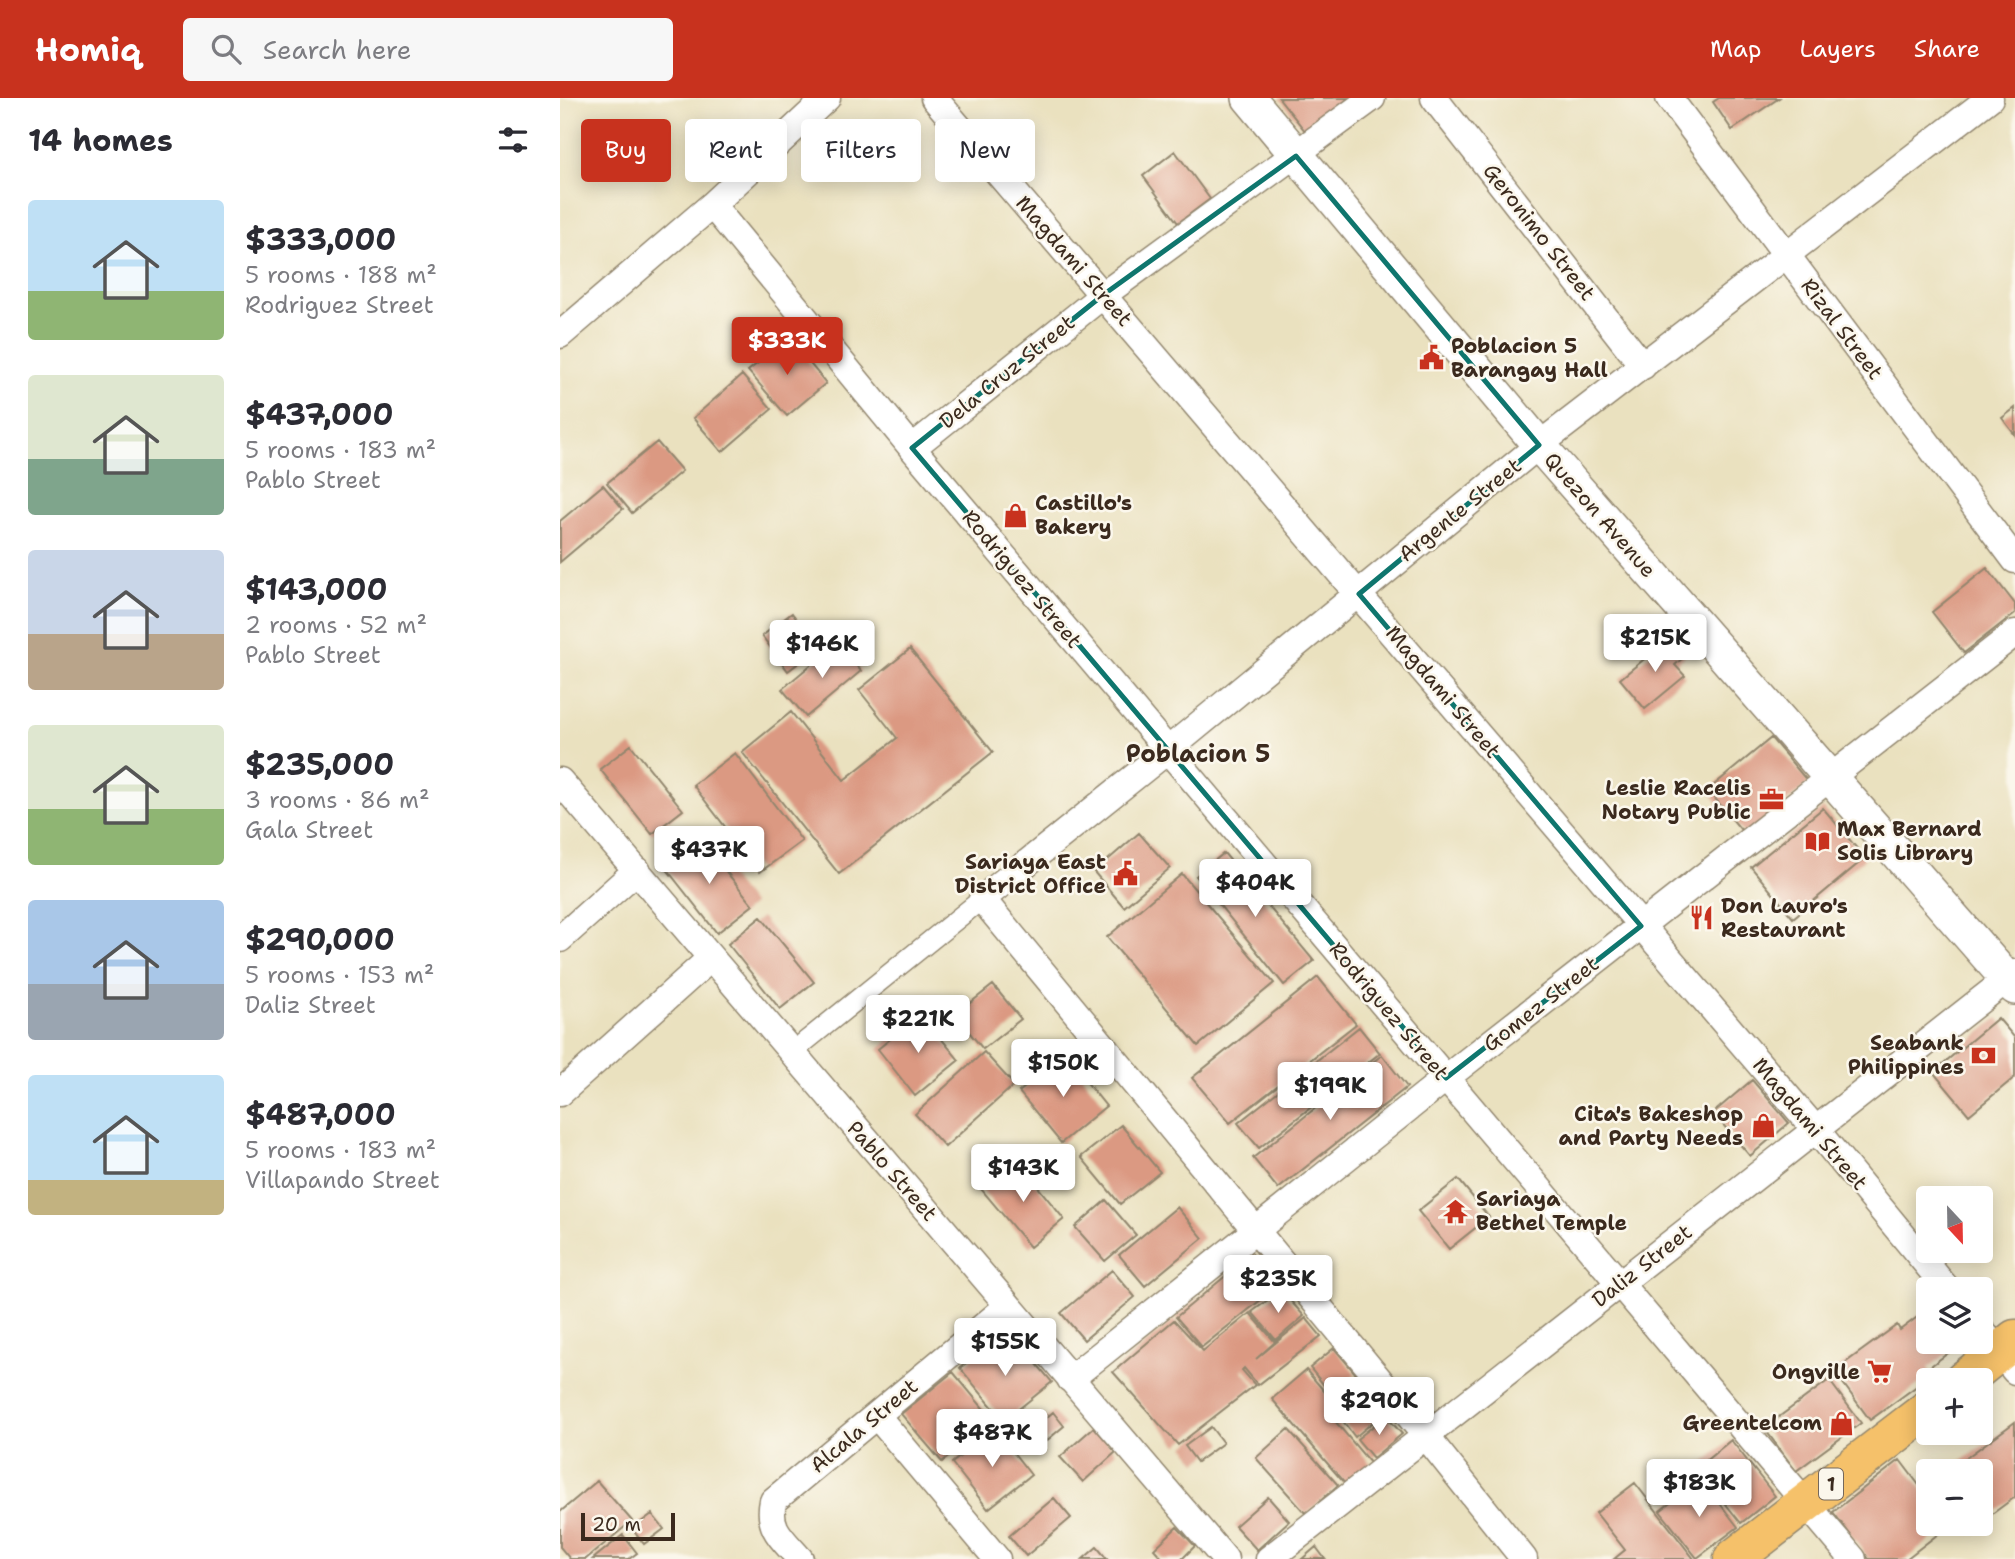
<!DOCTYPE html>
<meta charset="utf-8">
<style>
:root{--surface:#fff;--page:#f7f7f7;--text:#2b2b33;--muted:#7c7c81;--accent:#c8321e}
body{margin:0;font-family:"Shantell Sans",sans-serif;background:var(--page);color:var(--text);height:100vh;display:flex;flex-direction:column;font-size:26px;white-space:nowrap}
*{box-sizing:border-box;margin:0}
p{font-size:23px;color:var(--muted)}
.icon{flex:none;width:38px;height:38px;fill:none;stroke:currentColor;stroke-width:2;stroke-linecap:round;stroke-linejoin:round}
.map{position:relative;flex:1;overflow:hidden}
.side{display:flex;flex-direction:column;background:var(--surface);width:560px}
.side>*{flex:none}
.banner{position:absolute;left:21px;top:21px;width:665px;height:63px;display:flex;gap:14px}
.needle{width:46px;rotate:158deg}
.buttons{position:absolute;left:1356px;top:1088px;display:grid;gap:14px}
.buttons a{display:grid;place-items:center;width:77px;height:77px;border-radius:7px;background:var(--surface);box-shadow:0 4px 18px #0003;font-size:35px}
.scale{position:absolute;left:21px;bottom:18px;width:94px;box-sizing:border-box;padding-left:7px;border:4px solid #3b2a1e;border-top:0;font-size:19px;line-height:24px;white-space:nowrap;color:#3b2a1e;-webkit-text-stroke:5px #fbf7ec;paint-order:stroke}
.price{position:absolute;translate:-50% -60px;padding:0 16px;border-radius:7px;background:#fff;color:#222;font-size:23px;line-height:46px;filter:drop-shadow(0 2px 4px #0008)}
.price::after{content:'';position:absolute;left:50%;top:42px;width:21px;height:16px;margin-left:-10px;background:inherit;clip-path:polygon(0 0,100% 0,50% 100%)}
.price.selected{background:var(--accent);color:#fff}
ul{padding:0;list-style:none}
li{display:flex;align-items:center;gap:21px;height:175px;padding:0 28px}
li span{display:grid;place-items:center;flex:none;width:196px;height:140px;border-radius:7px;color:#555}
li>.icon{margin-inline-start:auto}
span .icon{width:84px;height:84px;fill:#fffc;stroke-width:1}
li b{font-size:30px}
h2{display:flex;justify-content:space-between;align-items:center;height:84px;padding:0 28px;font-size:30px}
.pill{padding:0 24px;border-radius:7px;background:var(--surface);box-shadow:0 4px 18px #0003;font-size:24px;line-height:63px}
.pill.selected{background:var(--accent);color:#fff}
header{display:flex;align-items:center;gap:42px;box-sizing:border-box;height:98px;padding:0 35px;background:var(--accent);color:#fff}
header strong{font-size:33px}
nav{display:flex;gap:38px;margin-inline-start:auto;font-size:24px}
.search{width:490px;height:63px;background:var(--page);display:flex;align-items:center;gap:18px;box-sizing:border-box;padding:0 24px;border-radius:7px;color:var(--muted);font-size:26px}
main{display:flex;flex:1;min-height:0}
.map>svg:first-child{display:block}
</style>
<header>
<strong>Homiq</strong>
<div class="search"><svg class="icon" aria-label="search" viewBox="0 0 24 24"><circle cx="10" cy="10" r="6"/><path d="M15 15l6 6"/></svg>Search here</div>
<nav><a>Map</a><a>Layers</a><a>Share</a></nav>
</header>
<main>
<section class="side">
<h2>14 homes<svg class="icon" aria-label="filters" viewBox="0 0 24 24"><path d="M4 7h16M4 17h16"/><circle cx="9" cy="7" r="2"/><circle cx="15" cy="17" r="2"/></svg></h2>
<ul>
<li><span style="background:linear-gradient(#bfe0f5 65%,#8fb573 0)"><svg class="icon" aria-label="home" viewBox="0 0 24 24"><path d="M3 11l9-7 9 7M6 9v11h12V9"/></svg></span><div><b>$333,000</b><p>5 rooms · 188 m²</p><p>Rodriguez Street</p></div></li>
<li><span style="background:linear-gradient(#dfe7d0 60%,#7fa58c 0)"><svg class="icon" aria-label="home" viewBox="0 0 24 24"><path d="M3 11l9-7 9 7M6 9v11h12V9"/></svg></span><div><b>$437,000</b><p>5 rooms · 183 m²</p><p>Pablo Street</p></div></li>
<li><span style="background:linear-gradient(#c9d6e8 60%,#b9a48a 0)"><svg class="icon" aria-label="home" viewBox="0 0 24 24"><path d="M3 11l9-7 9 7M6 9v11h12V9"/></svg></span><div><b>$143,000</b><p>2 rooms · 52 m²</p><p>Pablo Street</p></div></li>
<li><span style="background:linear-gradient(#dfe7d0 60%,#8fb573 0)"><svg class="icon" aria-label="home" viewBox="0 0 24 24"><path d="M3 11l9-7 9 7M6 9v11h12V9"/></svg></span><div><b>$235,000</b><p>3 rooms · 86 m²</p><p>Gala Street</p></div></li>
<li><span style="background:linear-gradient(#a9c7e8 60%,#9aa5b1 0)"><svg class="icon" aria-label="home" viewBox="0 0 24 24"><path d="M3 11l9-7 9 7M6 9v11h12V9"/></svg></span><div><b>$290,000</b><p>5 rooms · 153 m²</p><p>Daliz Street</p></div></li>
<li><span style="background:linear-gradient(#bfe0f5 75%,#c2b280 0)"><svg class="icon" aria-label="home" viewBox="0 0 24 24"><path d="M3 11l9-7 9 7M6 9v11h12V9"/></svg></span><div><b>$487,000</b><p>5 rooms · 183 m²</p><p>Villapando Street</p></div></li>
</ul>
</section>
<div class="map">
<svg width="1455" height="1461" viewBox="0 0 1455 1461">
<rect width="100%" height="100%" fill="#fbf7ec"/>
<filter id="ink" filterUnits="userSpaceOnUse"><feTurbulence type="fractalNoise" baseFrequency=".0143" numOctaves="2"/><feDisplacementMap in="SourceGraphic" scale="14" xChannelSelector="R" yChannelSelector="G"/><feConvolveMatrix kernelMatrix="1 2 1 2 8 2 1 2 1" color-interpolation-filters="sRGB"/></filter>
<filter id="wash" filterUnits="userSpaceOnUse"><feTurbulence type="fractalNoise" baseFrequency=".00686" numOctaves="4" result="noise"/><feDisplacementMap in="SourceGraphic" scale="28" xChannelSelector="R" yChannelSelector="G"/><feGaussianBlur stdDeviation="1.57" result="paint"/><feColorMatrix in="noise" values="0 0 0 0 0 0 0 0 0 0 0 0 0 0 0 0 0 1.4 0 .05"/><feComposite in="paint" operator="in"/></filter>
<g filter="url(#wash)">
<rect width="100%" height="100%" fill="#eae1bf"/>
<g id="blocks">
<!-- building -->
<path fill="#db9982" d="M 719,0 L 789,0 L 746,34 Z
M 1159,0 L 1219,0 L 1172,32 L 1153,4 Z
M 615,53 L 650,101 L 618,125 L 583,78 Z
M 229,240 L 266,285 L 227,318 L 188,273 Z
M 182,277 L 212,311 L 162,354 L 133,320 Z
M 1455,310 L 1455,337 L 1442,320 Z
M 97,344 L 122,373 L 72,415 L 47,385 Z
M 43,387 L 63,411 L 0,464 L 0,423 Z
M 1427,470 L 1455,506 L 1455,515 L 1404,555 L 1372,514 Z
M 232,515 L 258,550 L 228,573 L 202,538 Z
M 1110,540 L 1125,558 L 1115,567 L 1125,578 L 1085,611 L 1060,581 Z
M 277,545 L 301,573 L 246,619 L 222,591 Z
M 350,551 L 433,654 L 279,776 L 182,654 L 231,614 L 284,682 L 337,640 L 299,592 Z
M 1211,640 L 1249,685 L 1186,738 L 1148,692 Z
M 71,647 L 123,712 L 92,736 L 40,671 Z
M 175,655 L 242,743 L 200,774 L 133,687 Z
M 1263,710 L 1305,760 L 1233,820 L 1191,769 Z
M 579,735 L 610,770 L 564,809 L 534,774 Z
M 140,741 L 193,807 L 157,835 L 105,769 Z
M 664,755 L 754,863 L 724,887 L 636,778 Z
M 622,776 L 714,885 L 638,948 L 547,839 Z
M 201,819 L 254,884 L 220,911 L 168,846 Z
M 758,879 L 796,926 L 670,1025 L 632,980 Z
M 433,887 L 461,921 L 423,951 L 395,917 Z
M 361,916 L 399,962 L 355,998 L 318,951 Z
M 1438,920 L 1455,940 L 1455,979 L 1409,1017 L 1373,974 Z
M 799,929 L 820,955 L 699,1050 L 678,1025 Z
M 424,954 L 454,987 L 385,1049 L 355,1016 Z
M 505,957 L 546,1008 L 501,1045 L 459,994 Z
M 822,957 L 847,989 L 718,1091 L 693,1060 Z
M 1192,982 L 1229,1025 L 1190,1058 L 1153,1015 Z
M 561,1027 L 600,1074 L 560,1106 L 521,1059 Z
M 456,1062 L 504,1121 L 470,1149 L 421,1091 Z
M 898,1081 L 929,1119 L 889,1151 L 858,1113 Z
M 546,1102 L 576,1137 L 545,1163 L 515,1129 Z
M 617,1109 L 643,1140 L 585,1188 L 559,1157 Z
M 692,1156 L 718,1188 L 642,1249 L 616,1219 Z
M 552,1172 L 575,1199 L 524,1242 L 501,1215 Z
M 721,1192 L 744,1218 L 716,1242 L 692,1214 Z
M 1368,1211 L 1368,1244 L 1403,1244 L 1368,1270 L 1372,1277 L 1310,1322 L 1274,1273 L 1337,1227 L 1340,1232 Z
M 690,1215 L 715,1244 L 696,1261 L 746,1220 L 761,1238 L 698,1287 L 684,1270 L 682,1272 L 695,1287 L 618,1347 L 553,1274 L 614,1222 L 643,1253 Z
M 437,1240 L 454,1261 L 465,1252 L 492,1284 L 444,1323 L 400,1270 Z
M 774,1250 L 796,1276 L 771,1296 L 750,1270 Z
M 746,1272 L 783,1315 L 808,1295 L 824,1315 L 795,1339 L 779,1318 L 774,1322 L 811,1366 L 786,1387 L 712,1301 Z
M 393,1274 L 433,1322 L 382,1364 L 341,1316 Z
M 1269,1282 L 1301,1325 L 1236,1373 L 1204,1330 Z
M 493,1314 L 504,1328 L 479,1349 L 468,1336 Z
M 826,1318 L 842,1336 L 813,1360 L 797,1341 Z
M 1455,1324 L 1455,1399 L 1421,1424 L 1421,1374 L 1387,1374 Z
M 534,1329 L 556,1354 L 523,1384 L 500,1359 Z
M 651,1329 L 663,1345 L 637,1364 L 625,1348 Z
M 435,1331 L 471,1377 L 428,1411 L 392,1365 Z
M 728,1331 L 778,1387 L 746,1416 L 696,1360 Z
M 1171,1342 L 1215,1398 L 1181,1425 L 1137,1370 Z
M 1340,1362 L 1368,1399 L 1368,1426 L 1391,1426 L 1346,1461 L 1309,1461 L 1273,1414 Z
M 1141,1381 L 1178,1429 L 1137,1460 L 1100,1413 Z
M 37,1383 L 72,1423 L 26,1461 L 10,1461 L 0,1449 L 0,1414 Z
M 1075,1385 L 1134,1461 L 1054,1461 L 1065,1452 L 1036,1415 Z
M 708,1399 L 729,1423 L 697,1452 L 675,1428 Z
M 494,1400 L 511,1420 L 466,1458 L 449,1438 Z
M 92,1416 L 104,1431 L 84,1446 L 72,1431 Z
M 617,1429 L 635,1448 L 622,1461 L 603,1461 L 594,1451 Z
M 63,1437 L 77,1455 L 69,1461 L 33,1461 Z
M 537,1449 L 547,1461 L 523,1461 Z
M 756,1449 L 765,1461 L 742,1461 Z"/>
</g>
</g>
<g filter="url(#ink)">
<use href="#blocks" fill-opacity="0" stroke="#92866e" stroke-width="2"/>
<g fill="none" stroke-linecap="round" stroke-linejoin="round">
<defs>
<path id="pedestrian" d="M 231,955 L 422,801"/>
<path id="minor" d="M 374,0 L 1256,1032 L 1388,1192
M 874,0 L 1083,268
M 1109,0 L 1455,462
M 152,107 L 352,350 L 1293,1461
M 0,237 L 152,107 L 267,0
M 352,350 L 543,197 L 812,0
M 0,683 L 665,1461
M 0,841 L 77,772
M 0,995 L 151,860
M 1421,1232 L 1455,1273
M 510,1281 L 886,980 L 1455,535
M 317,1318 L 437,1461
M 240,1461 C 223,1441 207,1431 213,1403 L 448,1208
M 709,1461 L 1455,875
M 964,1461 L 865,1337 L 422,801 L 608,652 L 979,347 L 1430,0"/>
<path id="tertiary" d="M 689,0 L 979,347 L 1455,890"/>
<path id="primary" d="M 1403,1283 L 1455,1241
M 1173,1461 L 1368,1311"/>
</defs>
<!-- pedestrian casing -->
<use href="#pedestrian" stroke="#92866e" stroke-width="22"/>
<!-- minor casing -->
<use href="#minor" stroke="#92866e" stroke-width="29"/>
<!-- tertiary casing -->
<use href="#tertiary" stroke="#92866e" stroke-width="36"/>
<!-- primary casing -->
<use href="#primary" stroke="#92866e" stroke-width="41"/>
<!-- pedestrian -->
<use href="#pedestrian" stroke="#fff" stroke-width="19"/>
<!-- minor -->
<use href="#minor" stroke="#fff" stroke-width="26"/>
<!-- tertiary -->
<use href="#tertiary" stroke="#fff" stroke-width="33"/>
<!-- primary -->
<use href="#primary" stroke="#f5c16b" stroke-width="38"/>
</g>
</g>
<!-- marked area -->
<path fill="none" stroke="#0f766e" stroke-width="5" stroke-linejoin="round" d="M 736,58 L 979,347 L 799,496 L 1081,828 L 886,980 L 352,350 L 543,197 Z"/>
<!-- icons -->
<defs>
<symbol id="civic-bare" viewBox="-9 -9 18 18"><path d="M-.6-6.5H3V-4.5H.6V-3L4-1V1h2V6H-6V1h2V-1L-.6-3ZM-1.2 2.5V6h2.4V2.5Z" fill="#c8321e" stroke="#fbf7ec" stroke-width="2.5" paint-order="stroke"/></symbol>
<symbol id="shop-bare" viewBox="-9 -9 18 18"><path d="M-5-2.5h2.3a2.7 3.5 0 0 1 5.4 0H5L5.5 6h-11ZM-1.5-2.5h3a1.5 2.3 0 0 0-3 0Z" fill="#c8321e" stroke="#fbf7ec" stroke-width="2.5" paint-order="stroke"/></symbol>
<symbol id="office-bare" viewBox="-9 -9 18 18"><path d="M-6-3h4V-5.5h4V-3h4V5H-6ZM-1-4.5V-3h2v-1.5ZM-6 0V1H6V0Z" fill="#c8321e" stroke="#fbf7ec" stroke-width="2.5" paint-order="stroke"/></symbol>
<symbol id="library-bare" viewBox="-9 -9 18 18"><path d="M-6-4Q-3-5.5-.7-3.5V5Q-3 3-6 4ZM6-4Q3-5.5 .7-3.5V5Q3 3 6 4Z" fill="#c8321e" stroke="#fbf7ec" stroke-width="2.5" paint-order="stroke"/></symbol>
<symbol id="restaurant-bare" viewBox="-9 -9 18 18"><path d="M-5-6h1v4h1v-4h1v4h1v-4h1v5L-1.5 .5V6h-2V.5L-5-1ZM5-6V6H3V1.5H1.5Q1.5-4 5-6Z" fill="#c8321e" stroke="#fbf7ec" stroke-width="2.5" paint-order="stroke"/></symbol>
<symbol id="bank-bare" viewBox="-9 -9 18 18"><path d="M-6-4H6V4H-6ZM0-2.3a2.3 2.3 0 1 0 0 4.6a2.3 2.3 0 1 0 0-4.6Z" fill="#c8321e" stroke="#fbf7ec" stroke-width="2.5" paint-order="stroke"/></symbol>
<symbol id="temple-bare" viewBox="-9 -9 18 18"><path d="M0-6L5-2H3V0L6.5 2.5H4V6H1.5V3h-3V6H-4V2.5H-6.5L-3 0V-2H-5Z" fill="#c8321e" stroke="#fbf7ec" stroke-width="2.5" paint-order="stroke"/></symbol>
<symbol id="supermarket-bare" viewBox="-9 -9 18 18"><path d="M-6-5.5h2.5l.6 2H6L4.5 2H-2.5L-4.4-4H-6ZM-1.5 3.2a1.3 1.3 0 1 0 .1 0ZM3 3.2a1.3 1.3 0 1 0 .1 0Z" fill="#c8321e" stroke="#fbf7ec" stroke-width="2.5" paint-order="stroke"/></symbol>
</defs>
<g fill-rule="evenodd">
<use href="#civic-bare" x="854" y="242" width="35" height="35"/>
<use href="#shop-bare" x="438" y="400" width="35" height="35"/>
<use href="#office-bare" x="1194" y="684" width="35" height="35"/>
<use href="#library-bare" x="1240" y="726" width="35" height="35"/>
<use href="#civic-bare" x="548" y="758" width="35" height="35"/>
<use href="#restaurant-bare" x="1124" y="802" width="35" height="35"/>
<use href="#bank-bare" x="1406" y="940" width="35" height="35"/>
<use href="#shop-bare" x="1186" y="1010" width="35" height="35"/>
<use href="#temple-bare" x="878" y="1096" width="35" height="35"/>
<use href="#supermarket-bare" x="1302" y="1256" width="35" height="35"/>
<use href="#shop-bare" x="1264" y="1308" width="35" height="35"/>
</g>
<g text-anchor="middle" stroke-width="5" stroke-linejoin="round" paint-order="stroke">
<!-- shield labels -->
<rect fill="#fbf7ec" stroke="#75685c" stroke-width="2" x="1259" y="1370.5" width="24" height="31" rx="5"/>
<g font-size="19" font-weight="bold" fill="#3b2a1e">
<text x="1271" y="1393">1</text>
</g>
<!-- street labels -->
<g font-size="21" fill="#3b2a1e" stroke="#fbf7ec">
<text transform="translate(979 134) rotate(52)" y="7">Geronimo Street</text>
<text transform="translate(514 163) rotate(49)" y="7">Magdami Street</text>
<text transform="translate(1282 231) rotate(53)" y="7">Rizal Street</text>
<text transform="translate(447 274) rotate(-39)" y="7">Dela Cruz Street</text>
<text transform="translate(900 412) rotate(-39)" y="7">Argente Street</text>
<text transform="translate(1040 417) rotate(49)" y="7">Quezon Avenue</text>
<text transform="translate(462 481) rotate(50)" y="7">Rodriguez Street</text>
<text transform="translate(883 594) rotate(50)" y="7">Magdami Street</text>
<text transform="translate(981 906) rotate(-38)" y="7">Gomez Street</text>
<text transform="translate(829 913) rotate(50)" y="7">Rodriguez Street</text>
<text transform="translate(1250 1026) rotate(50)" y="7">Magdami Street</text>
<text transform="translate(332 1073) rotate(49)" y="7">Pablo Street</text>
<text transform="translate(1082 1168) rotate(-38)" y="7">Daliz Street</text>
<text transform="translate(304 1328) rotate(-40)" y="7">Alcala Street</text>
</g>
<!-- poi labels -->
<g font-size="21" font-weight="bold" fill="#3b2a1e" stroke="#fbf7ec" text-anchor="end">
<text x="891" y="255" text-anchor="start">Poblacion 5<tspan x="891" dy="24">Barangay Hall</tspan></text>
<text x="475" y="412" text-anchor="start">Castillo's<tspan x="475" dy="24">Bakery</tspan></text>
<text x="1191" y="697">Leslie Racelis<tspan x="1191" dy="24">Notary Public</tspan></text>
<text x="1277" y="738" text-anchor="start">Max Bernard<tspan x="1277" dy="24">Solis Library</tspan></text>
<text x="546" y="771">Sariaya East<tspan x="546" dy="24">District Office</tspan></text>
<text x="1161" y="815" text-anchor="start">Don Lauro's<tspan x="1161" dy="24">Restaurant</tspan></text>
<text x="1404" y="952">Seabank<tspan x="1404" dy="24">Philippines</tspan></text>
<text x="1183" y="1023">Cita's Bakeshop<tspan x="1183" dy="24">and Party Needs</tspan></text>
<text x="916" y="1108" text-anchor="start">Sariaya<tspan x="916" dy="24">Bethel Temple</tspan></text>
<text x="1300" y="1281">Ongville</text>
<text x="1262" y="1332">Greentelcom</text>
</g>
<!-- quarter labels -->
<g font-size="24" font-weight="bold" fill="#3b2a1e" stroke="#fbf7ec">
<text x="638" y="664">Poblacion 5</text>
</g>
</g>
</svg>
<div class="buttons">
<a><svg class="needle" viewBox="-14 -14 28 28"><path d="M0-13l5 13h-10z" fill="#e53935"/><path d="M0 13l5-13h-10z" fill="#7c7c81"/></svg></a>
<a><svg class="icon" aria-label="layers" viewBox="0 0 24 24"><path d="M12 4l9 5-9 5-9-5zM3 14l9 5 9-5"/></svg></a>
<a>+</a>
<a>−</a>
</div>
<div class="scale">20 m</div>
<b class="price selected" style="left:227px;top:279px">$333K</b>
<b class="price" style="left:1095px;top:576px">$215K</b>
<b class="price" style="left:262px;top:582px">$146K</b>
<b class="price" style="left:149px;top:788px">$437K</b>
<b class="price" style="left:695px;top:821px">$404K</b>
<b class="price" style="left:358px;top:957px">$221K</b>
<b class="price" style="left:503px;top:1001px">$150K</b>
<b class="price" style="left:770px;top:1024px">$199K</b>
<b class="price" style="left:463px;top:1106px">$143K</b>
<b class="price" style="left:718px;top:1217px">$235K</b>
<b class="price" style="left:445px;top:1280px">$155K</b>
<b class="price" style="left:819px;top:1339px">$290K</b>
<b class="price" style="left:432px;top:1371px">$487K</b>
<b class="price" style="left:1139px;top:1421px">$183K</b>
<div class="banner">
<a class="pill selected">Buy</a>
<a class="pill">Rent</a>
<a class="pill">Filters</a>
<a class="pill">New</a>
</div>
</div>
</main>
